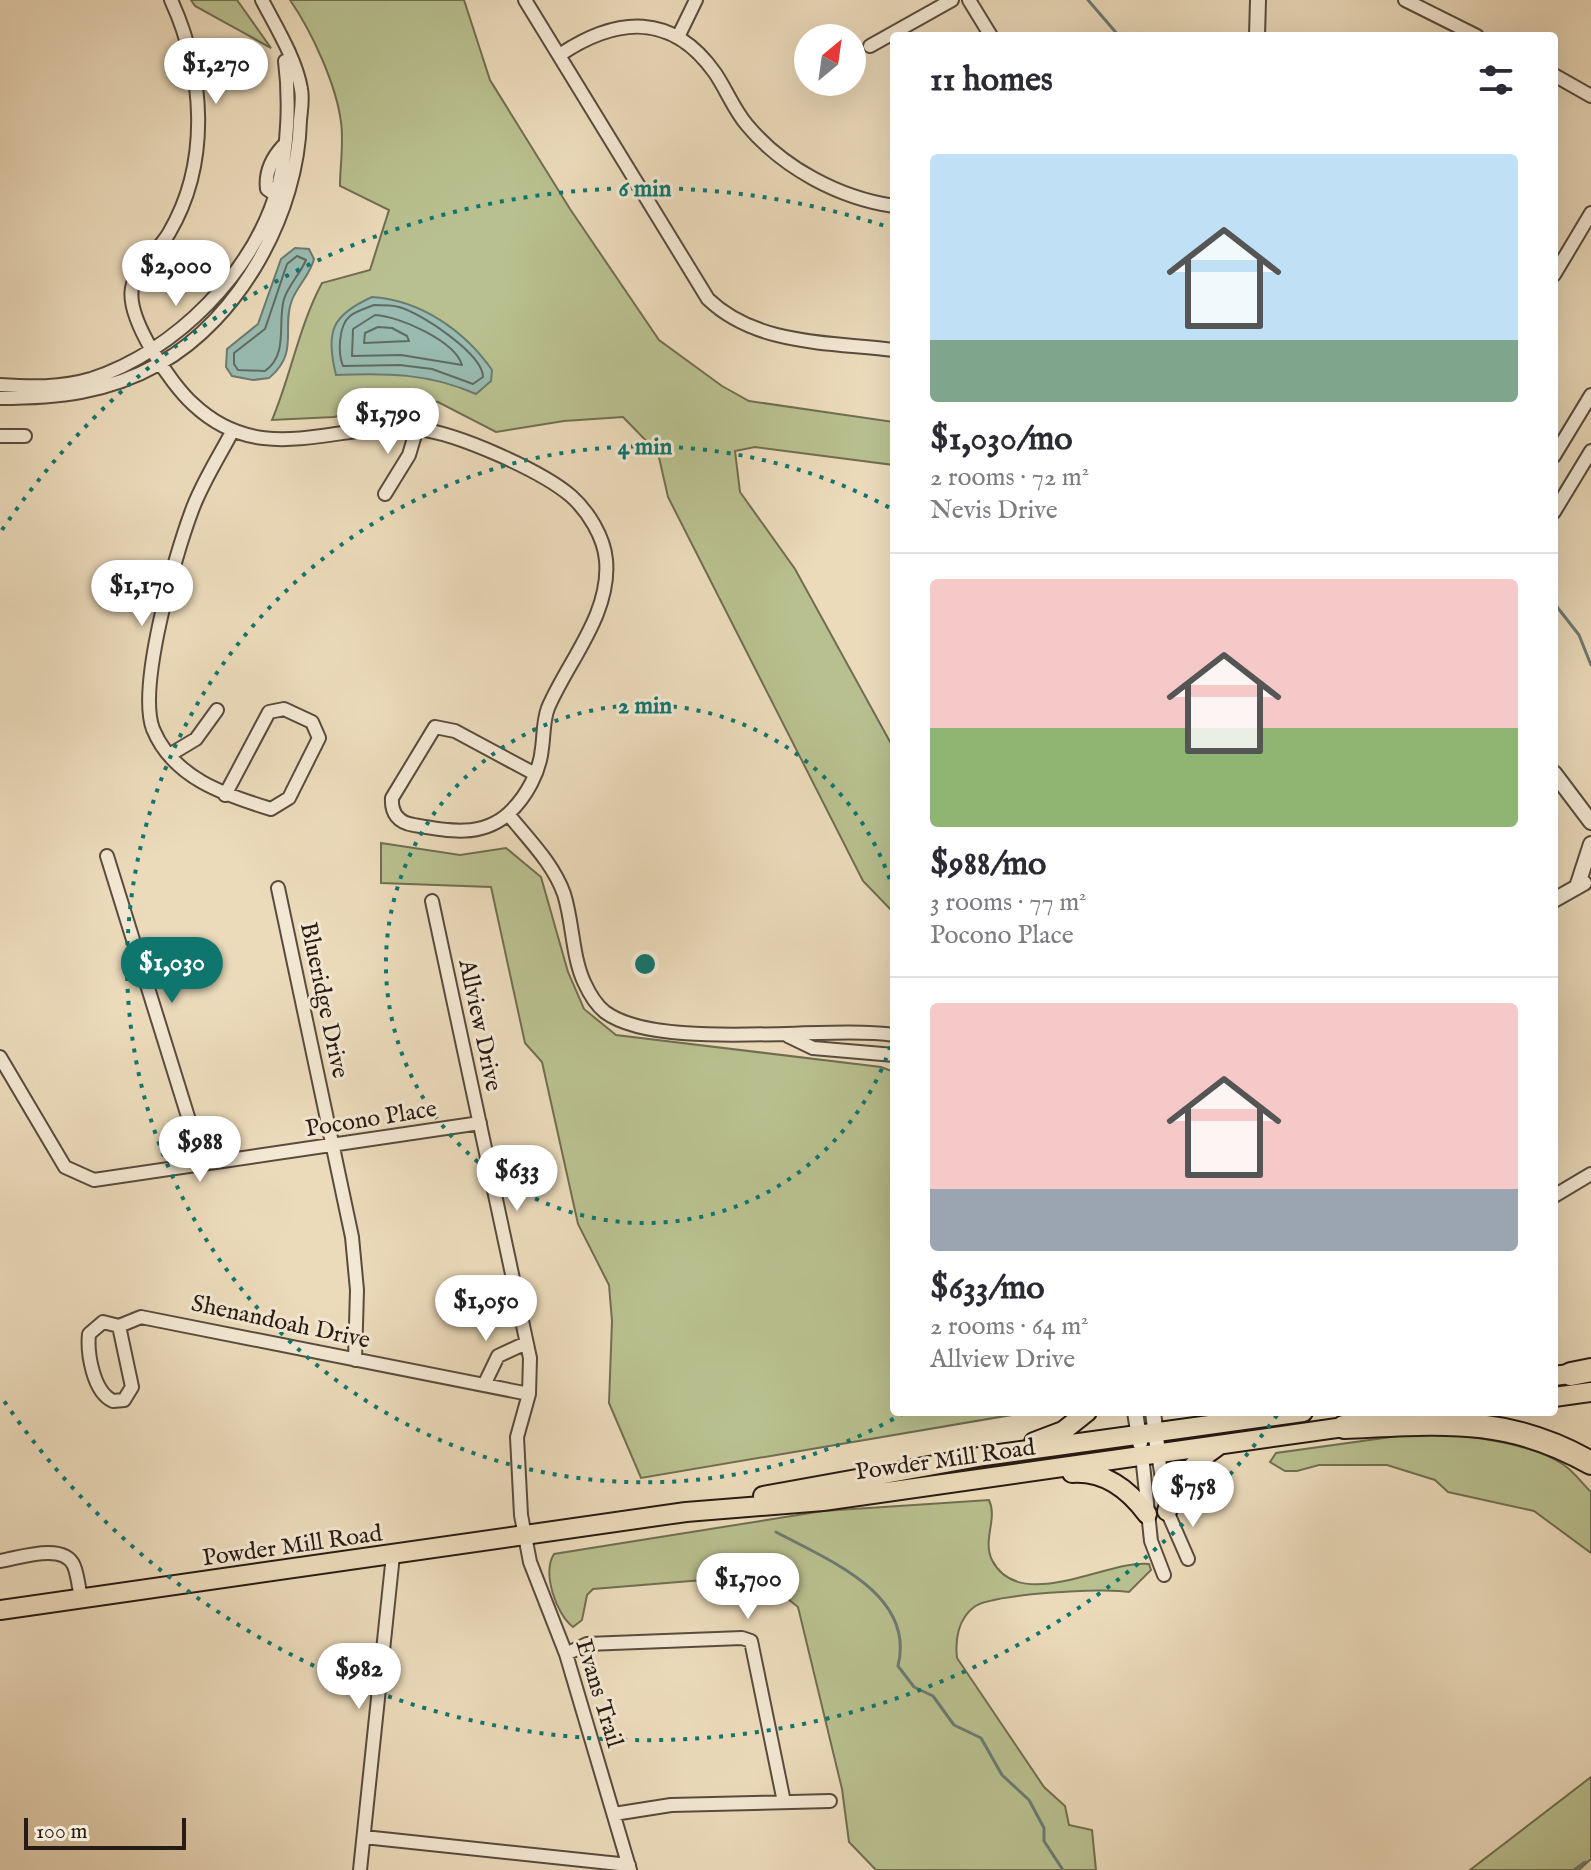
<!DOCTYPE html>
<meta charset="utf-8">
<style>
:root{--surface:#fff;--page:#f7f7f7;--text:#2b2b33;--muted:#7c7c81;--line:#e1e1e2;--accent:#0f766e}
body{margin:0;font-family:"IM FELL English",serif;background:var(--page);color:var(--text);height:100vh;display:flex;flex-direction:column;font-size:30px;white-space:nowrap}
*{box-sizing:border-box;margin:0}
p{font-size:26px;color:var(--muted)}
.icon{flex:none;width:44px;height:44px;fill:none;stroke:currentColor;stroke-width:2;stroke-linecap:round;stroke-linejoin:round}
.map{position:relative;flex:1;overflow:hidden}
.panel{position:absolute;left:890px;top:32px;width:668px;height:1384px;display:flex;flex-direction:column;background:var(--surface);border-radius:8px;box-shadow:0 8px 32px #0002}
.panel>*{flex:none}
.needle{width:52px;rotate:29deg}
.tools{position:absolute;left:794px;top:24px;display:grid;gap:16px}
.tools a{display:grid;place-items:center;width:72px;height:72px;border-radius:50%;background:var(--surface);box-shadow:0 8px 32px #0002;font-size:40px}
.scale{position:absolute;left:24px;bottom:20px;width:162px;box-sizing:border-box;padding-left:8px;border:4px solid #281b14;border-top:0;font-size:22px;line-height:28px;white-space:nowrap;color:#281b14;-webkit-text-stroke:6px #f3e8d3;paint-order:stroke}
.price{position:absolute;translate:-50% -68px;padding:0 18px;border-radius:28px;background:#fff;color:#222;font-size:26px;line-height:52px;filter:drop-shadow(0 2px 4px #0008)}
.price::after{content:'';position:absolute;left:50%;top:48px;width:24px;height:18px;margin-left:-12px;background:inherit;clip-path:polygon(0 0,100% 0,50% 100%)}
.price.active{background:var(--accent);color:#fff}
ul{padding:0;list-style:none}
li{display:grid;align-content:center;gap:16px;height:424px;padding:0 40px}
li+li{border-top:2px solid var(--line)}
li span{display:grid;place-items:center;height:248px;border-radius:8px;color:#555}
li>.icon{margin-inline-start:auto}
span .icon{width:144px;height:144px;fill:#fffc;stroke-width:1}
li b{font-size:34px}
h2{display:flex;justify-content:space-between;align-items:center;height:96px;padding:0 40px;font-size:34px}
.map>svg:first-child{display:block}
</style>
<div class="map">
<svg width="1591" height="1870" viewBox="0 0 1591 1870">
<rect width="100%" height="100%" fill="#ecdbbb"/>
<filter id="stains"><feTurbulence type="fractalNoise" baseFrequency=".0025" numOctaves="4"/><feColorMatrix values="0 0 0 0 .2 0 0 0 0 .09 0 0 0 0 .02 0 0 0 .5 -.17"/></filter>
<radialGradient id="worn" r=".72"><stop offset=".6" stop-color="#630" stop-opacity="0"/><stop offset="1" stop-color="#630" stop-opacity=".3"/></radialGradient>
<!-- green -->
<path fill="#b9c08f" stroke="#706e52" stroke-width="2" d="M 191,0 L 237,0 L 271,48 L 195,6 Z
M 290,0 L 464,0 L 490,80 L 570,209 L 659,340 L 722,386 L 749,401 L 894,422 L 894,465 L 755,447 L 735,451 L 740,492 L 795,569 L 894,749 L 894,913 L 863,881 L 668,497 L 658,453 L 623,417 L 564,421 L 496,432 L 438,402 L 397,401 L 334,417 L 272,420 C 291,375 299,326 322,283 L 370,270 L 389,210 L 340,186 C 340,166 344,142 341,122 C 336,84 312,32 290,0 Z
M 381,843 L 460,855 L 506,848 L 541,877 L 568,972 L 584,1009 L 616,1035 L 881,1067 L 894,1072 L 894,1412 L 1029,1412 L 641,1478 L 609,1403 L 612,1321 L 609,1285 L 578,1224 L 542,1062 L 525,1043 L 491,887 L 381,883 Z
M 1420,1433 C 1463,1435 1528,1441 1564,1465 C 1574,1472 1582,1483 1591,1492 L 1591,1553 L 1534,1511 L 1448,1492 L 1435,1480 L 1387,1465 L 1319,1465 L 1297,1471 L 1285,1471 L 1270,1462 L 1276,1453 Z
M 989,1500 C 998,1519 982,1540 992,1560 C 1020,1615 1109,1559 1149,1564 L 1151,1570 L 1129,1592 C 1107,1587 990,1594 974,1607 C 958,1619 955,1640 957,1658 L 1044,1787 L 1065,1806 L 1069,1825 L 1092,1830 L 1096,1870 L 876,1870 L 849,1842 L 842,1789 L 798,1607 L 783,1595 L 740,1577 L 593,1589 L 587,1595 L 582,1620 L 573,1627 C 556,1614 542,1573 554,1554 L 823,1511 Z
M 1591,1777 L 1591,1859 L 1579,1870 L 1470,1870 Z"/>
<!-- water -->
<path fill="#99bbb1" stroke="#6c7b72" stroke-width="2" d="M 295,248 L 309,249 L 314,259 C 310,275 298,285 292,300 C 281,327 300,353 269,378 L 253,380 L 232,376 L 226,367 L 227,349 L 258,324 L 281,259 Z
M 372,297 C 420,300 464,330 492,370 L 491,381 L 476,394 C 429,373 386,373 336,375 C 325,331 332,315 372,297 Z"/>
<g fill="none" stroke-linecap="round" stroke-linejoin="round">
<!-- shore -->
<path stroke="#606b62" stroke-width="2" d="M 297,256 L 306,260 C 300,274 288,286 284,299 C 277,323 289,354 265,371 L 238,370 L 234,364 L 234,353 L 265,329 L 287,264 Z
M 374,305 C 382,305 392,305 399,307 C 421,313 483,354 483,377 L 473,384 L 432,369 L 400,365 L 343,366 C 338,354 338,326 350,316 C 356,311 367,308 374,305 Z
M 375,315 C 399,316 455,341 462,365 L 401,355 L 352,356 L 353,329 Z
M 378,327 L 392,328 L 407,336 L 409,341 L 364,343 L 365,333 Z"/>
<!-- stream -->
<path stroke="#6c7b72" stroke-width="3" d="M 1088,0 L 1119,36
M 1554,603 L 1579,635 L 1591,665
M 776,1532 C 828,1560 916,1594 898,1666 L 914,1687 L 933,1696 L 954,1725 L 981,1738 L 1002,1775 L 1029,1800 L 1044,1828 L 1044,1841 L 1063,1870
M 1574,1870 L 1585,1862"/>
<defs>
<path id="minor" d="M 171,0 C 204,72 211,162 169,233 C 158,252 136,266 132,288 C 126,319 171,384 193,404 C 264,471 337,420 418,429 C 457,433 542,471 571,496 C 588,511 604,537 606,560 C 611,614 568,661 548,708 C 543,721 544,735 542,748 C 540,772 526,797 509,813 C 482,838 447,831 414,825 C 398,823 391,813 392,798 L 435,727 L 455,731 L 535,774
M 525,0 L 708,299 C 757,346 831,342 894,350
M 969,0 L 991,36
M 1405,0 L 1477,36
M 678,37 L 696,0
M 870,46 L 952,0
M 561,54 C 617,17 672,12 715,73 C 726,89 734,110 747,125 C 783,168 839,198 894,206
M 1554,75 L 1591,96
M 280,198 L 267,189 C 265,173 272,158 283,146
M 1554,275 L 1591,213
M 0,385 C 30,387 61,388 91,379 C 176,351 256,271 279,183 C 288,145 290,100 285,61
M 0,398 C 58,398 107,393 159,364 C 241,318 298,212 300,120 C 301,110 303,99 301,89 C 296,59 276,27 262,0
M 0,436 L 25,436
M 1554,456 L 1591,395
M 385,494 L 409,455 L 417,428
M 1554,512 L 1591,451
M 171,754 L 196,739 L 217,710
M 225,795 L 269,712 L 284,709 L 312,722 L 319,738 L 289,798 L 271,809 C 225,795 173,778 153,729 C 137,687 175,556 191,513 C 201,484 219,457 233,430
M 508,814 C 528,839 553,863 564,894 C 573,922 572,956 584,982 C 589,993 596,1005 605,1012 C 659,1052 824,1025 894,1035
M 107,856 L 203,1165
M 278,888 L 352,1237 L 357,1290 L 355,1360
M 432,901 L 530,1358 L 529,1394 L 517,1437 L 521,1515 L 530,1562 L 566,1654 L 630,1870
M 788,1036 L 813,1048 L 894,1055
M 0,1057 L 65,1167 L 94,1180 L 480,1123
M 1554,1196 L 1591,1174
M 119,1326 L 132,1387 L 124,1400 L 113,1401 C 93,1392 87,1353 89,1334 L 103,1322 L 119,1326 L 141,1317 L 529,1394
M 484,1385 L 498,1356 L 526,1343
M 1158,1453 L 1167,1511 L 1188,1559
M 1142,1455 L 1151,1541 L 1164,1575
M 0,1561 C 19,1558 64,1542 74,1566 C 78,1576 79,1589 81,1599
M 566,1654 L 587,1644 L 742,1638 L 751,1641 L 784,1802
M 614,1814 L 671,1805 L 830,1801
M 364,1837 L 629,1865
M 360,1870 L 393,1555"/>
<path id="tertiary" d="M 1257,36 L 1258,0
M 1554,773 L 1591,822
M 1577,887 L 1591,844
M 1554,900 L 1584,883
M 1135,1412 L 1140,1443
M 1153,1412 L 1158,1453"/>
<path id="primary" d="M 1554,1376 L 1584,1372
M 1554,1397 L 1591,1392
M 1034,1442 L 1063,1431 L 1087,1412
M 1072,1473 C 1105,1471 1128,1489 1147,1514
M 763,1496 L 984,1456 L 1303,1412
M 1167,1511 C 1180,1477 1188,1467 1218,1446
M 0,1610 L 686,1512 L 823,1501 L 1358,1425"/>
<path id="motorway" d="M 1571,1374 L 1591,1370
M 1344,1427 C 1439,1423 1505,1414 1591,1463"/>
</defs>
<!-- minor casing -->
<use href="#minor" stroke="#594b3e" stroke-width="16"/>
<!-- tertiary casing -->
<use href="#tertiary" stroke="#594b3e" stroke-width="18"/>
<!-- primary casing -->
<use href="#primary" stroke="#281b14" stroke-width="22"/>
<!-- motorway casing -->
<use href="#motorway" stroke="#281b14" stroke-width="26"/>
<!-- minor -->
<use href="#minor" stroke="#f3e8d3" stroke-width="12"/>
<!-- tertiary -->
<use href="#tertiary" stroke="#f3e8d3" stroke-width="14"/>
<!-- primary -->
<use href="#primary" stroke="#ecdbbb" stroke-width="18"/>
<!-- motorway -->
<use href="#motorway" stroke="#ecdbbb" stroke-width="22"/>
</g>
<!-- distance rings -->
<g fill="none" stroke="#0f766e" stroke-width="4" stroke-dasharray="4 8">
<path d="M894 1035A259 259 0 1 1 894 893"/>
<path d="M904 1413A518 518 0 1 1 892 509"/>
<path d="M1277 1415A776 776 0 0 1 2 1398M2 530A776 776 0 0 1 891 228"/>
</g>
<g text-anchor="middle" stroke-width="6" stroke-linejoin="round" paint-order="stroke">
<!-- street labels -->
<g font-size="24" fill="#281b14" stroke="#f3e8d3">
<text transform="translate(325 1000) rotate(78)" y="8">Blueridge Drive</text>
<text transform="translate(481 1025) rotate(78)" y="8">Allview Drive</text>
<text transform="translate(371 1118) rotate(-9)" y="8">Pocono Place</text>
<text transform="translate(281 1321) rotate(12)" y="8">Shenandoah Drive</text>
<text transform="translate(945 1459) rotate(-8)" y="8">Powder Mill Road</text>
<text transform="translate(292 1545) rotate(-8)" y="8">Powder Mill Road</text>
<text transform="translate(600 1693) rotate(73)" y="8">Evans Trail</text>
</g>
</g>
<circle cx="645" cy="964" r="12" fill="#0f766e" stroke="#f3e8d3" stroke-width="4"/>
<g font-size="24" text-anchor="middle" font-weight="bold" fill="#0f766e" stroke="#f3e8d3" stroke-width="6" stroke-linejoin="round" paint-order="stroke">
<text x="645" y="196">6 min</text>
<text x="645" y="454">4 min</text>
<text x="645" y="713">2 min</text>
</g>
<rect width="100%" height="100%" filter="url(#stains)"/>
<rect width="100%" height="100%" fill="url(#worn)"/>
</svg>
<div class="tools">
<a><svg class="needle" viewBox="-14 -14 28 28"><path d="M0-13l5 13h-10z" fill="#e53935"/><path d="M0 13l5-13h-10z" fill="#7c7c81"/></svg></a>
</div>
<div class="scale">100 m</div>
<b class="price" style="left:216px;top:106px">$1,270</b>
<b class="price" style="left:176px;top:308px">$2,000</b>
<b class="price" style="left:388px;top:456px">$1,790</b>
<b class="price" style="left:142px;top:628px">$1,170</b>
<b class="price active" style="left:172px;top:1005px">$1,030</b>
<b class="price" style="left:200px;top:1184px">$988</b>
<b class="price" style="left:517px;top:1213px">$633</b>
<b class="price" style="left:486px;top:1343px">$1,050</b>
<b class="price" style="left:1193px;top:1529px">$758</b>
<b class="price" style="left:748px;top:1621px">$1,700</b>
<b class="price" style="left:359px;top:1711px">$982</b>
<section class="panel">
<h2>11 homes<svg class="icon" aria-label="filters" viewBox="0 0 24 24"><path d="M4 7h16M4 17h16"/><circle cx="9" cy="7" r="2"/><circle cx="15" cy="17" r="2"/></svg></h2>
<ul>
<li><span style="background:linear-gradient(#bfe0f5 75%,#7fa58c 0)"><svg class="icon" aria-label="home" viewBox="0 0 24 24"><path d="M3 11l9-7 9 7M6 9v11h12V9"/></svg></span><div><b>$1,030/mo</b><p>2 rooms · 72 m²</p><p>Nevis Drive</p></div></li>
<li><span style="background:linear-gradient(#f6c9c9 60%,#8fb573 0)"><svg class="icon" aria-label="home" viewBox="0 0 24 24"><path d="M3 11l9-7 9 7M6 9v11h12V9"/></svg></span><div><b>$988/mo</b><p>3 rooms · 77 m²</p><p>Pocono Place</p></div></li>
<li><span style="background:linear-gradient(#f6c9c9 75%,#9aa5b1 0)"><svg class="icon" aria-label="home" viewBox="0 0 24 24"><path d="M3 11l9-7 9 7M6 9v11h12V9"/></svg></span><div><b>$633/mo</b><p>2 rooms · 64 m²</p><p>Allview Drive</p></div></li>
</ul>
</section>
</div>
